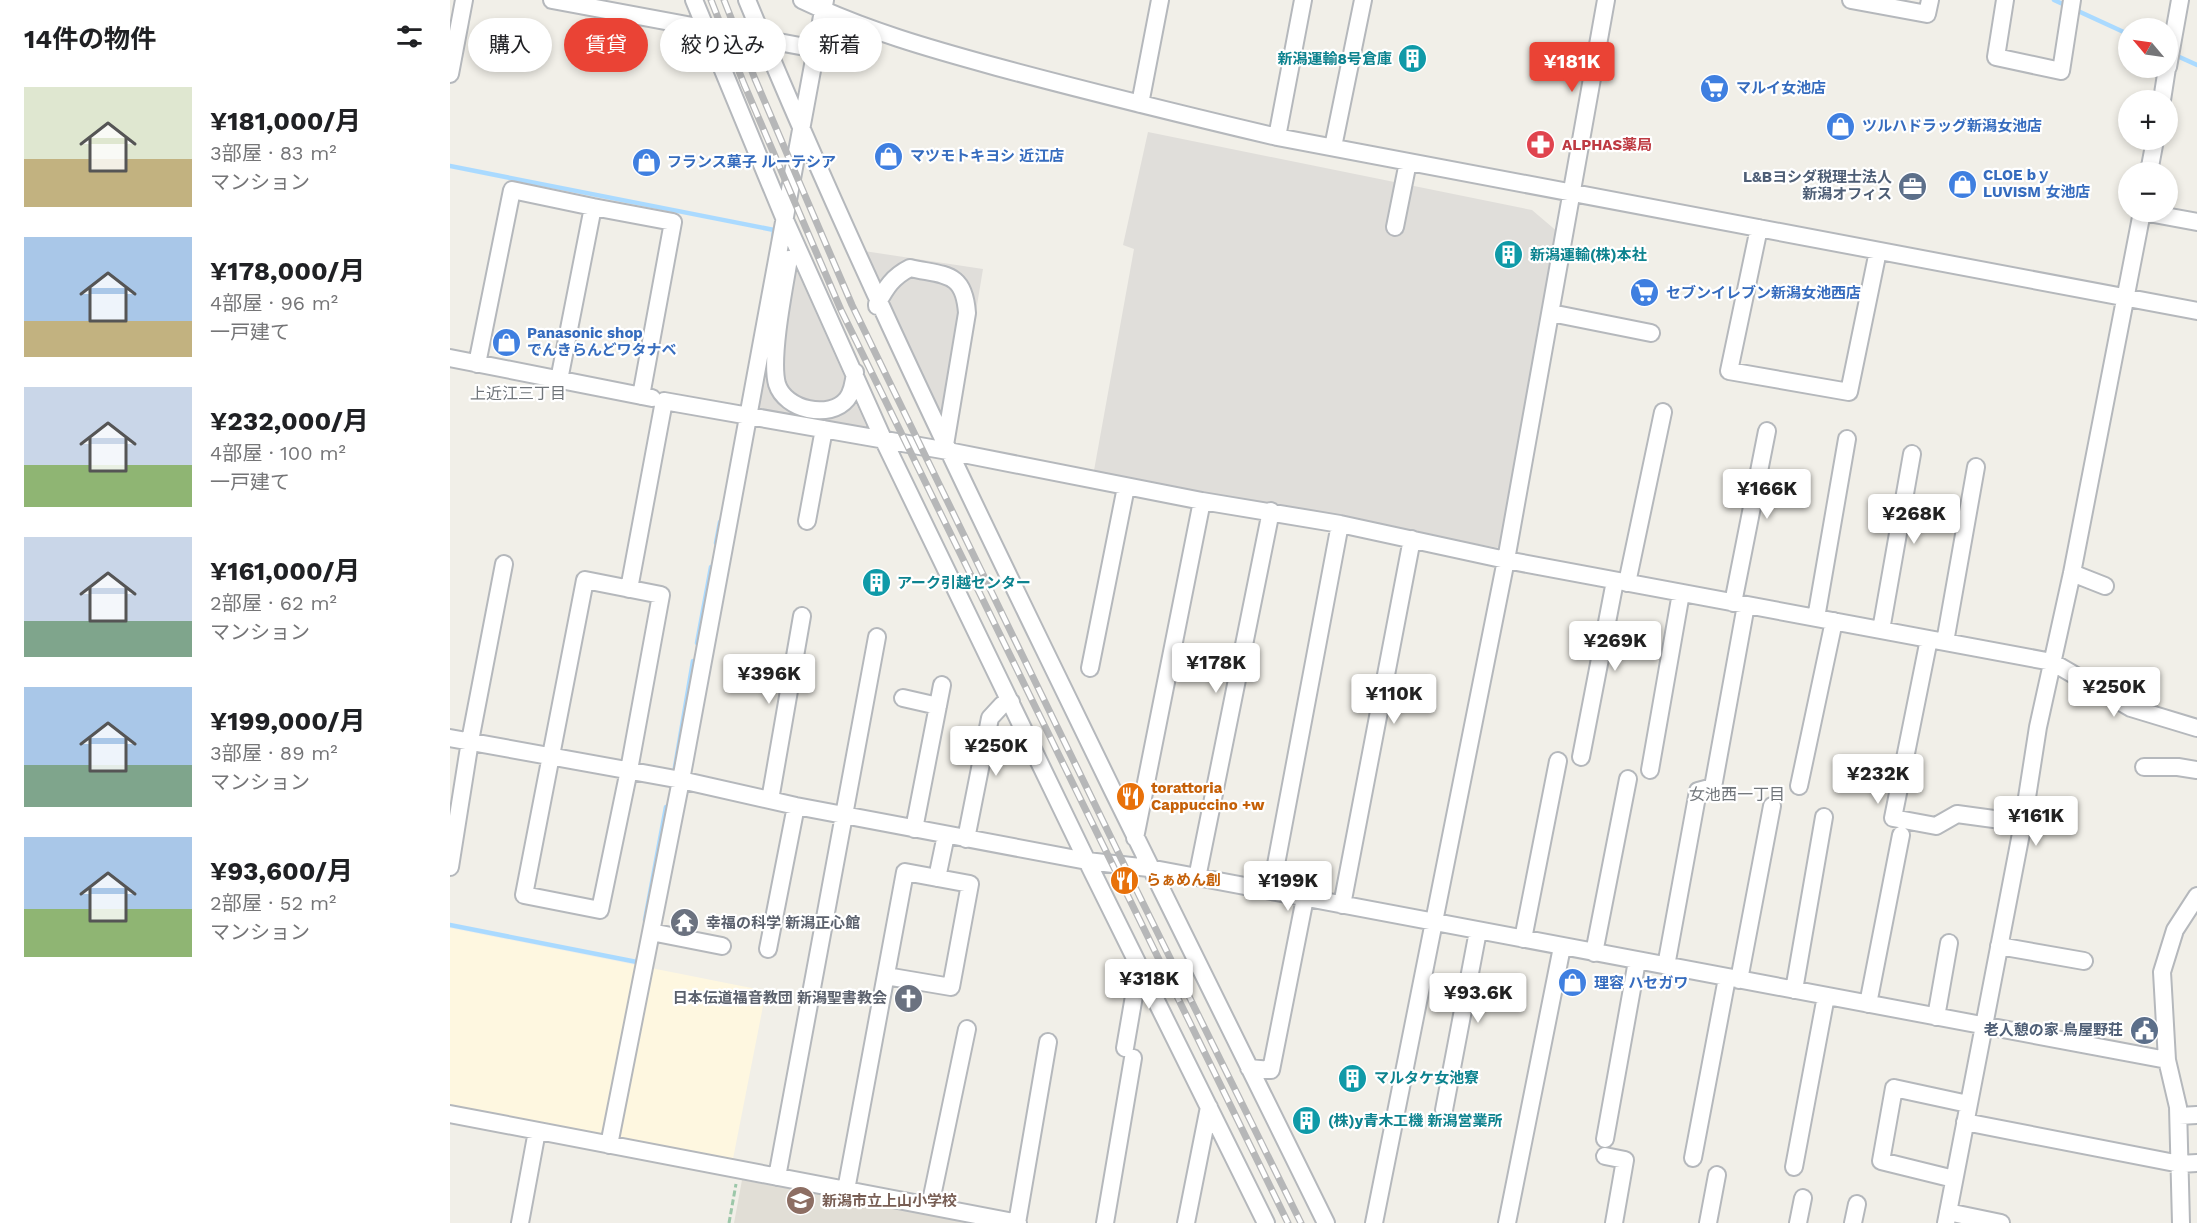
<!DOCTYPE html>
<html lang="ja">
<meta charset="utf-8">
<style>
:root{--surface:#fff;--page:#f6f6f6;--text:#202124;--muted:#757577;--accent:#ea4335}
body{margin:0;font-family:"Work Sans","Noto Sans JP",sans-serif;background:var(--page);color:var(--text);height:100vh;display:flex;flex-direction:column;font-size:22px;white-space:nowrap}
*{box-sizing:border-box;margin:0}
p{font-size:20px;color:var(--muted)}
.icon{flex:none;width:33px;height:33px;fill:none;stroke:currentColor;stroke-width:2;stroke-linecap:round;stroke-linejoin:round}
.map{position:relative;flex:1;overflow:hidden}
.drawer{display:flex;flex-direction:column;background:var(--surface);width:450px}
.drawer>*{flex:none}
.top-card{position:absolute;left:18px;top:18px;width:570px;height:54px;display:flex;gap:12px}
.needle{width:39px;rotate:299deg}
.buttons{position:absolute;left:1668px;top:18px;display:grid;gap:12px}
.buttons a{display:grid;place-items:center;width:60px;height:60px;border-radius:50%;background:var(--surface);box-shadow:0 3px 9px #0003;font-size:30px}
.price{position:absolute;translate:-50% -51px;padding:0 14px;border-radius:6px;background:#fff;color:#222;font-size:20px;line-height:39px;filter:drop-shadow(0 2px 3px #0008)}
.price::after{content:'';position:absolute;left:50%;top:36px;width:18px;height:14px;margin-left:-9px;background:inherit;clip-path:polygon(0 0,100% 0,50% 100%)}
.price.active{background:var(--accent);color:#fff}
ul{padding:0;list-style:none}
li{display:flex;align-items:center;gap:18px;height:150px;padding:0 24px}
li span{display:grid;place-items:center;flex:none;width:168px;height:120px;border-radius:0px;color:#555}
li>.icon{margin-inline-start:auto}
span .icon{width:72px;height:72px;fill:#fffc;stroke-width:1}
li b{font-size:26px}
h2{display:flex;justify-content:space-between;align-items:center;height:72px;padding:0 24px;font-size:26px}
.tag{padding:0 21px;border-radius:27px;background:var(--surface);box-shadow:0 3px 9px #0003;font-size:21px;line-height:54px}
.tag.active{background:var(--accent);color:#fff}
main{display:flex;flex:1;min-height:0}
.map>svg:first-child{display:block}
</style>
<main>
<section class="drawer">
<h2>14件の物件<svg class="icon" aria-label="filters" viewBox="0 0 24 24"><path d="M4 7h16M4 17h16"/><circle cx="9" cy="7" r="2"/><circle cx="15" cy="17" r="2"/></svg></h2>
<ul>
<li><span style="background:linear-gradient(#dfe7d0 60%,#c2b280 0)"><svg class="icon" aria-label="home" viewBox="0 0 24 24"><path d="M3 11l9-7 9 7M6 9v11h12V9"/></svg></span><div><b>¥181,000/月</b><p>3部屋 · 83 m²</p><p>マンション</p></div></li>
<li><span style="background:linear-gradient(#a9c7e8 70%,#c2b280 0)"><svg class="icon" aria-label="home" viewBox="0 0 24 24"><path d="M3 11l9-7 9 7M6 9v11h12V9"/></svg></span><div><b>¥178,000/月</b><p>4部屋 · 96 m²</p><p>一戸建て</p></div></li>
<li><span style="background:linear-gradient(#c9d6e8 65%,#8fb573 0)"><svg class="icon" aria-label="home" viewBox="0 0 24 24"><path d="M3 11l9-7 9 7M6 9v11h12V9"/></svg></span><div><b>¥232,000/月</b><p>4部屋 · 100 m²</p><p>一戸建て</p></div></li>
<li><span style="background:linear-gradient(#c9d6e8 70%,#7fa58c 0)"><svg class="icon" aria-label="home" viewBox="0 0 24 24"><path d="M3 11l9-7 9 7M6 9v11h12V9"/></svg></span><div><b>¥161,000/月</b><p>2部屋 · 62 m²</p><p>マンション</p></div></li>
<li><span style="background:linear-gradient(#a9c7e8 65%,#7fa58c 0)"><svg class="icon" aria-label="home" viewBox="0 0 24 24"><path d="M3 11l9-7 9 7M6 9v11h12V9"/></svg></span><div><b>¥199,000/月</b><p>3部屋 · 89 m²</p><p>マンション</p></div></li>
<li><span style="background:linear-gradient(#a9c7e8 60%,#8fb573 0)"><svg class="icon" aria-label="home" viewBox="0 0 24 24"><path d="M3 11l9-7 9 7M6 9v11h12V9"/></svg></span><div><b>¥93,600/月</b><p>2部屋 · 52 m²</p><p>マンション</p></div></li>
</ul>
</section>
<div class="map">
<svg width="1747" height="1223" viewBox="0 0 1747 1223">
<rect width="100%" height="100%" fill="#f1efe8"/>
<!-- commercial -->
<path fill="#fef7e0" d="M 0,928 L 316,991 L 282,1164 L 0,1107 Z"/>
<!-- industrial -->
<path fill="#e0deda" d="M 698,132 L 1082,210 L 1109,233 L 1050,548 L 643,476 L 684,249 L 673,245 Z
M 335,244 L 418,430 L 306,408 Z
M 414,251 L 533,269 L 504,444 Z"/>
<!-- education -->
<path fill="#e1ded6" d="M 292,1180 L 536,1223 L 284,1223 Z"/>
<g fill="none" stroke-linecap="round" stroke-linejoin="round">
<!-- stream -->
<path stroke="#aadaff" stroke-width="4.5" d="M 1604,0 L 1678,34
M 1725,55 L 1747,65
M 0,166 L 324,230 L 323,239
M 266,543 L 270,522
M 247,643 L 261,567
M 224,773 L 243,661
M 195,920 L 216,807
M 0,925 L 187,962 L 188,958"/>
<defs>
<path id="minor" d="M 102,0 L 366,49
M 244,0 L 335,220 L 434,441 L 637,861 L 816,1223
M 297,0 C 388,220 490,435 594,649 C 687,841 781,1033 876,1223
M 352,0 C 414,30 481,49 547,67 C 640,92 734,115 827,137 L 1747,311
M 1401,0 L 1477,14 L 1480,0
M 1555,0 L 1546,57 L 1611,71 L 1622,0
M 1718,67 L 1730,0
M 0,74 L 14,0
M 1712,100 L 1717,68
M 690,104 L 710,0
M 827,137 L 853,0
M 883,147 L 913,0
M 1699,172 L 1705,140
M 143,207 L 223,222 L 191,396
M 1693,212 L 1747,222
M 945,227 L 958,162
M 1309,228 L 1279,371 L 1399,392 L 1428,251
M 339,259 C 334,288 320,358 327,384 C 335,410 380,420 397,399 C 403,391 404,381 405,372
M 427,306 L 427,304 C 436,288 442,277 460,268 C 495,276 514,271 517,313 L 495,445
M 1101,313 L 1201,333
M 0,358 L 202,398
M 27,364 L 62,190 L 143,207 L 109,380
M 357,521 L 374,429
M 1622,573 L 1655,586
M 135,580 L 211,595 L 179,770 L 150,910 L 74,895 Z
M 1177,583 L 1213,412
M 179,589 L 214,401 L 498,451 L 752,501 L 890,524 L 1056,560 L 1602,662 L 1681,708 L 1747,728
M 1283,603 L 1317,431
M 1366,618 L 1397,439
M 1431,630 L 1462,454
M 1479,639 L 1443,818 L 1486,826 L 1507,814 L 1573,823
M 1495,642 L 1526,467
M 640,668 L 676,487
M 453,698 L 488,706
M 0,738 L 231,780 L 346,806 L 637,861 L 699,868 L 1717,1060
M 1131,757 L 1165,581
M 1694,767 L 1728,767 L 1747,770
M 1200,770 L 1231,593
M 1349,786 L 1384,621
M 320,800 L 352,616
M 464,829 L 492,685
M 685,838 L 752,501
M 516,839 L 540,718 L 552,705 L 561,702
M 0,867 L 20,741 L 54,564
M 749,877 L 748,873 L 821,511
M 487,878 L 496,835
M 821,891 L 890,524
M 892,905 L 962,539
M 201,932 L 272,946
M 1073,939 L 1108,761
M 1549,946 L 1634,961
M 318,949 L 346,806
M 1144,953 L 1178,779
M 1216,966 L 1248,791 L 1263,787 L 1296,605
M 1289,980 L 1322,806
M 1344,990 L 1374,817
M 1418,1004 L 1451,835
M 1486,1017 L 1499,943
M 675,1048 L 689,967
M 799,1068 L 821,1070 L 855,898
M 994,1110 L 1028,931
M 0,1114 L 568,1223
M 1729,1116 L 1747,1115
M 1515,1122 L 1730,1164 L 1747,1163
M 1155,1139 L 1187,961
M 159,1145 L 231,780 L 375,0
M 1155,1156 L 1175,1160 L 1164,1223
M 1243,1158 L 1277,978
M 1344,1167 L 1376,996
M 327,1177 L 427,637
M 1504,1179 L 1431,1161 L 1444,1088 L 1518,1104
M 396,1190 L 455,872 L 520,884 L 501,987 L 436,976
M 480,1206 L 517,1029
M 1498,1212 L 1551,1223
M 70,1223 L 87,1131
M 567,1223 L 598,1042
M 655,1223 L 683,1058
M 736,1223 L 759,1107
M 924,1223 L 1056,560 L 1156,0
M 1057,1223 L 1112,947
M 1258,1223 L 1267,1175
M 1348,1223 L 1353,1198
M 1403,1223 L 1407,1204
M 1496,1223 L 1573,823 L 1588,727 L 1622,573 L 1692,212
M 1731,1223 L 1728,1107 L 1717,1060 L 1712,972 L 1725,930 L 1747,896"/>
</defs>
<!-- minor casing -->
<use href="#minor" stroke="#b5b8bc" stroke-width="20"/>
<!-- path -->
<path stroke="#9cc7a9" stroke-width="3" stroke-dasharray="6 3" stroke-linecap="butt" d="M 279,1223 L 286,1184"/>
<!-- minor -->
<use href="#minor" stroke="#fff" stroke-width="16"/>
<defs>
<path id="rail" d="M 261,0 L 294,84 L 391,310 L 838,1223
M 274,0 L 305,79 L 402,305 L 685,887 L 851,1223"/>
</defs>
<!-- rail casing -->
<use href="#rail" stroke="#b6b7b8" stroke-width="7"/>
<!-- rail -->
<use href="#rail" stroke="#fff" stroke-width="4.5" stroke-dasharray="14" stroke-linecap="butt"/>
</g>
<!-- icons -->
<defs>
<symbol id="building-disc" viewBox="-11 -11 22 22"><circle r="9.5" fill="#0f9aa8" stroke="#fff"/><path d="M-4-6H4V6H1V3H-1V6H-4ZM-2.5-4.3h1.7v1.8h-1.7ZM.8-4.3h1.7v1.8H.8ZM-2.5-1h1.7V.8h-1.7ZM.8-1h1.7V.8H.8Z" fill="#fff"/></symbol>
<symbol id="supermarket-disc" viewBox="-11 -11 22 22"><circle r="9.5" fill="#3f7fe0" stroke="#fff"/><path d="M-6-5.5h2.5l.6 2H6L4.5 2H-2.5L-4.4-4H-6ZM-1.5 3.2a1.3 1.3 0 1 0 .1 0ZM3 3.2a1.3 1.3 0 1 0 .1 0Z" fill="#fff"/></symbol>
<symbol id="shop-disc" viewBox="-11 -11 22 22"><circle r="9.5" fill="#3f7fe0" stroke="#fff"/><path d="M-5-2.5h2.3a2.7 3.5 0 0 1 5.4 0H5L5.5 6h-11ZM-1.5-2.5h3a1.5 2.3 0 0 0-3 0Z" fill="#fff"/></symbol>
<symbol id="pharmacy-disc" viewBox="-11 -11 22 22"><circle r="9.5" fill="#e0444e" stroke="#fff"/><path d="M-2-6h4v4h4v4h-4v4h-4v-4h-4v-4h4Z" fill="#fff"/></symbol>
<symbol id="office-disc" viewBox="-11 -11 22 22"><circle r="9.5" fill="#5c6f8a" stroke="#fff"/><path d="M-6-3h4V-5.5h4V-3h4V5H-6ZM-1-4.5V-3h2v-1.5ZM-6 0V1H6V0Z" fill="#fff"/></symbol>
<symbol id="restaurant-disc" viewBox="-11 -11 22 22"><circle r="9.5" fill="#e8710a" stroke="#fff"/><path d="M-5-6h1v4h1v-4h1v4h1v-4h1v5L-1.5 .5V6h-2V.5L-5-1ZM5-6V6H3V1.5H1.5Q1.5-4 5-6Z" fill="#fff"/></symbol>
<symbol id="temple-disc" viewBox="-11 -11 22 22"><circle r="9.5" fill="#6b7280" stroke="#fff"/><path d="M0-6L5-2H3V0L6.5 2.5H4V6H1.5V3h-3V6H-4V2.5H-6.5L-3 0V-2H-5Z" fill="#fff"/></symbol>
<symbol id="church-disc" viewBox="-11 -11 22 22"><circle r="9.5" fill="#6b7280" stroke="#fff"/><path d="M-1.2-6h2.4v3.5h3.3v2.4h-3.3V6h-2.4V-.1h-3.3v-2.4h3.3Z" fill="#fff"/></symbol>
<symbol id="civic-disc" viewBox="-11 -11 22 22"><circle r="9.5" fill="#5c6f8a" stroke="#fff"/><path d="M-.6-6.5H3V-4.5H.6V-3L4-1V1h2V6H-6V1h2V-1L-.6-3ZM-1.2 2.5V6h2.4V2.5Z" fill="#fff"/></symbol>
<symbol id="school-disc" viewBox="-11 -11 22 22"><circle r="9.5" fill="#8d6e63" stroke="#fff"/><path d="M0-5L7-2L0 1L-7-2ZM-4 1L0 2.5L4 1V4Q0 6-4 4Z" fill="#fff"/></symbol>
</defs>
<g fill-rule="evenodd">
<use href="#building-disc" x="946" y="42" width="33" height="33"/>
<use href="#supermarket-disc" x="1248" y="72" width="33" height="33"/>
<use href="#shop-disc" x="1374" y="110" width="33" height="33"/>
<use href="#pharmacy-disc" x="1074" y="128" width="33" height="33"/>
<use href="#shop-disc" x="422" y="140" width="33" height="33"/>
<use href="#shop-disc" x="180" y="146" width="33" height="33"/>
<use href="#shop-disc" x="1496" y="168" width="33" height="33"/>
<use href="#office-disc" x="1446" y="170" width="33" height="33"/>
<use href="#building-disc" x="1042" y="238" width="33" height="33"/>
<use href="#supermarket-disc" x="1178" y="276" width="33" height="33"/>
<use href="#shop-disc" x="40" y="326" width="33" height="33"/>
<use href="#building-disc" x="410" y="566" width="33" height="33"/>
<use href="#restaurant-disc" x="664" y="780" width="33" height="33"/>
<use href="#restaurant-disc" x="658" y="864" width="33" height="33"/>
<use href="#temple-disc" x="218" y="906" width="33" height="33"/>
<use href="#shop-disc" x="1106" y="966" width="33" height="33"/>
<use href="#church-disc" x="442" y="982" width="33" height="33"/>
<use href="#civic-disc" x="1678" y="1014" width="33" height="33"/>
<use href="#building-disc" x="886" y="1062" width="33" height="33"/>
<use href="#building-disc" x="840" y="1104" width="33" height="33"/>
<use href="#school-disc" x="334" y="1184" width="33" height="33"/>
</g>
<g text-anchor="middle" stroke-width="4.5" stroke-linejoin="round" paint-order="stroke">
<!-- culture labels -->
<g font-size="15" font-weight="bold" fill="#0d838f" stroke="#fff" text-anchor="start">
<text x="942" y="64" text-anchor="end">新潟運輸8号倉庫</text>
<text x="1080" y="260">新潟運輸(株)本社</text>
<text x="447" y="588">アーク引越センター</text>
<text x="924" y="1083">マルタケ女池寮</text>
<text x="878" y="1126">(株)y青木工機 新潟営業所</text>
</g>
<!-- shop labels -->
<g font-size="15" font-weight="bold" fill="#366cbe" stroke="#fff" text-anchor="start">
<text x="1286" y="93">マルイ女池店</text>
<text x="1412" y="131">ツルハドラッグ新潟女池店</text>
<text x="460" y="161">マツモトキヨシ 近江店</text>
<text x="217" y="167">フランス菓子 ルーテシア</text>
<text x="1533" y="180">CLOE bｙ<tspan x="1533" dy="17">LUVISM 女池店</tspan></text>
<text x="1216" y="298">セブンイレブン新潟女池西店</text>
<text x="77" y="338">Panasonic shop<tspan x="77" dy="17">でんきらんどワタナベ</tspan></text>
<text x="1144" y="988">理容 ハセガワ</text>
</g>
<!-- health labels -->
<g font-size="15" font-weight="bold" fill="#be3a42" stroke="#fff" text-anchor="start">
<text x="1112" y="150">ALPHAS薬局</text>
</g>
<!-- service labels -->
<g font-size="15" font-weight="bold" fill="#4e5e75" stroke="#fff" text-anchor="end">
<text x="1442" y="182">L&amp;Bヨシダ税理士法人<tspan x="1442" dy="17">新潟オフィス</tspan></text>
<text x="1673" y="1035">老人憩の家 鳥屋野荘</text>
</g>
<!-- food labels -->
<g font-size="15" font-weight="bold" fill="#c56008" stroke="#fff" text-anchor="start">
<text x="701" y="793">torattoria<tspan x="701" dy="17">Cappuccino +w</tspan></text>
<text x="696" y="885">らぁめん創</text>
</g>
<!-- worship labels -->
<g font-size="15" font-weight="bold" fill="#5b616d" stroke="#fff" text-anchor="start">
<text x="256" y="928">幸福の科学 新潟正心館</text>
<text x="437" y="1003" text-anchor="end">日本伝道福音教団 新潟聖書教会</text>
</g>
<!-- education labels -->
<g font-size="15" font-weight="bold" fill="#785e54" stroke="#fff" text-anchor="start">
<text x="372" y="1206">新潟市立上山小学校</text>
</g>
<!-- neighbourhood labels -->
<g font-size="16" fill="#70757a" stroke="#fff">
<text x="68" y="399">上近江三丁目</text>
<text x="1287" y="800">女池西一丁目</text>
</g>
</g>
</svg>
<div class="buttons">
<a><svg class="needle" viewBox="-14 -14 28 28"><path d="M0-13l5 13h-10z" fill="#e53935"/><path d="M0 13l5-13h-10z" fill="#757577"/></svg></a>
<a>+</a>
<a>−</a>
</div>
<b class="price active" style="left:1122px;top:93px">¥181K</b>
<b class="price" style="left:1317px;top:520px">¥166K</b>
<b class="price" style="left:1464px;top:545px">¥268K</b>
<b class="price" style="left:1165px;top:672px">¥269K</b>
<b class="price" style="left:766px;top:694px">¥178K</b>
<b class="price" style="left:319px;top:705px">¥396K</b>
<b class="price" style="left:1664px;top:718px">¥250K</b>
<b class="price" style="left:944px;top:725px">¥110K</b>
<b class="price" style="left:546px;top:777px">¥250K</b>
<b class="price" style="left:1428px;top:805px">¥232K</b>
<b class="price" style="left:1586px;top:847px">¥161K</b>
<b class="price" style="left:838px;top:912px">¥199K</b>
<b class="price" style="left:699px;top:1010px">¥318K</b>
<b class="price" style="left:1028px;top:1024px">¥93.6K</b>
<div class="top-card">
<a class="tag">購入</a>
<a class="tag active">賃貸</a>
<a class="tag">絞り込み</a>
<a class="tag">新着</a>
</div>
</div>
</main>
